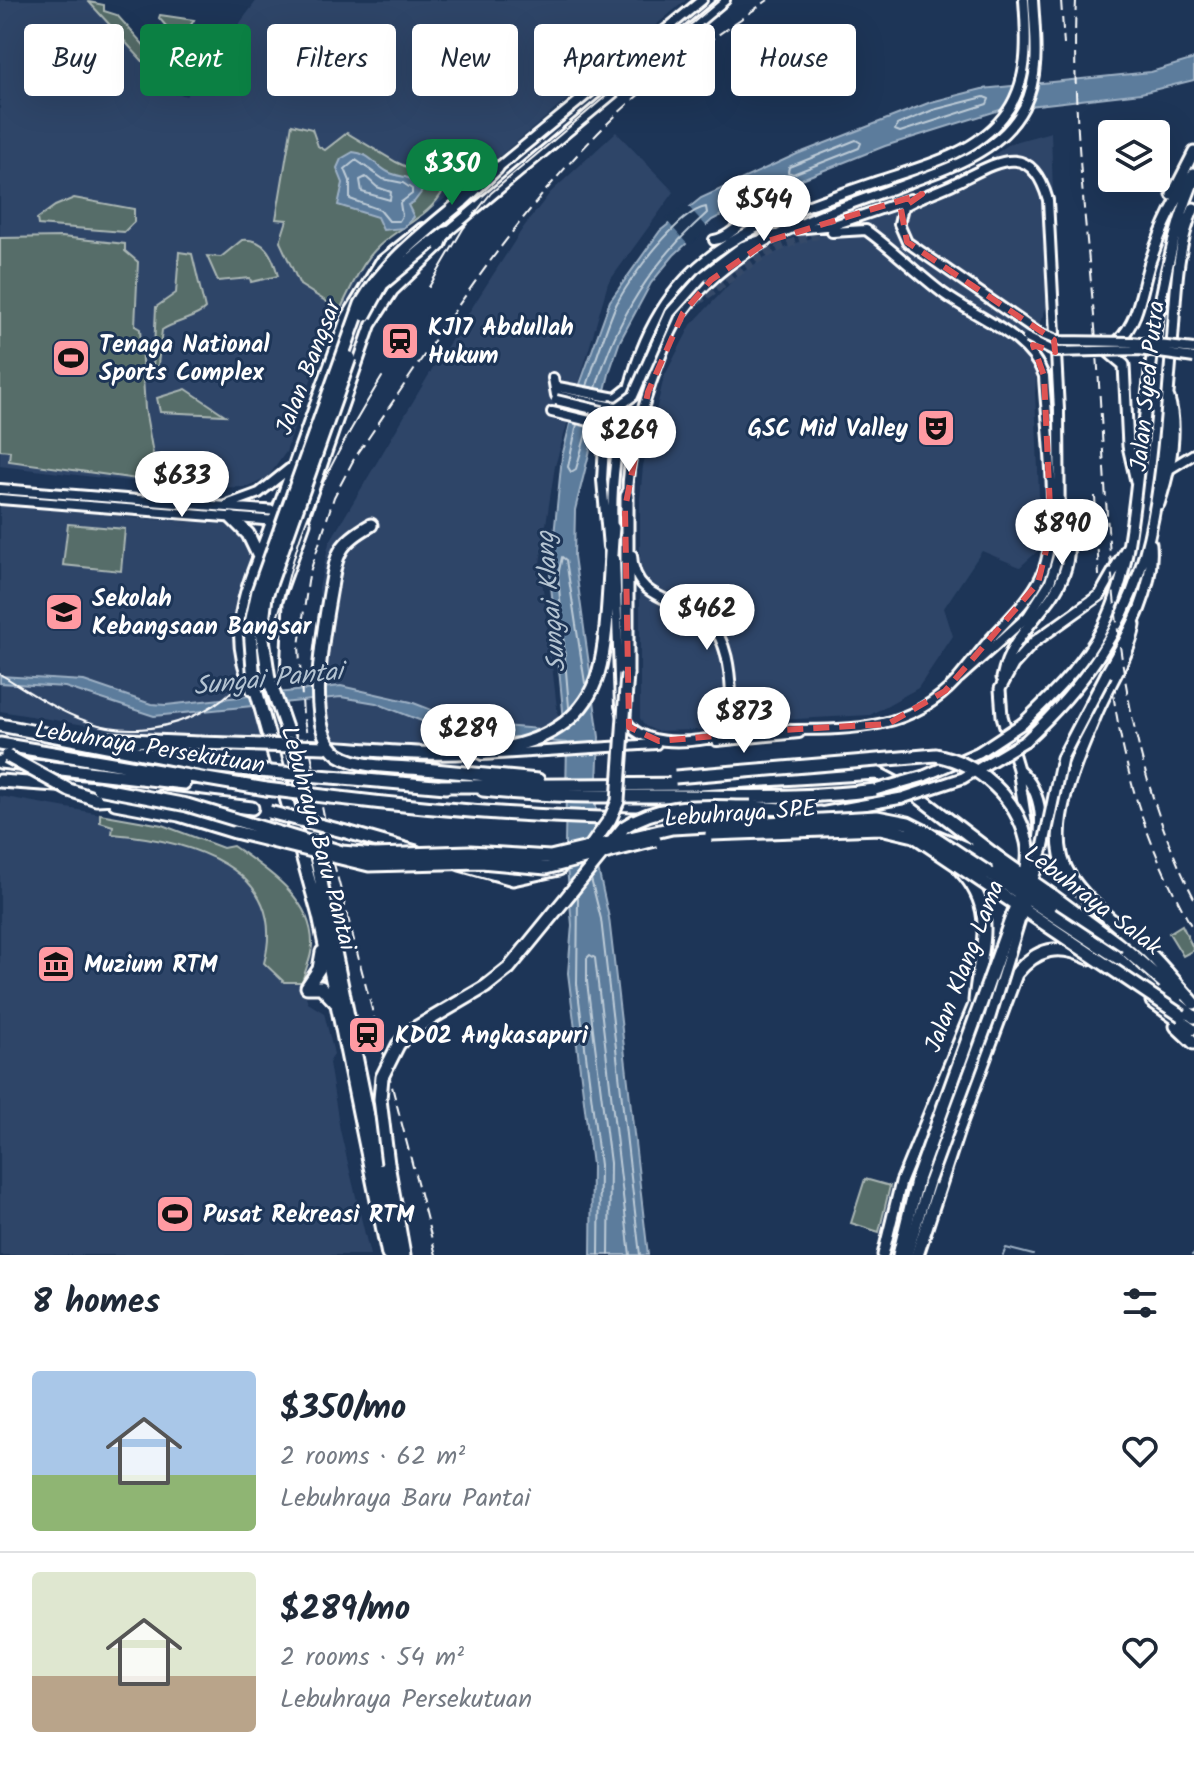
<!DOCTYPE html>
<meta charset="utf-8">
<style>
:root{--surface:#fff;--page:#f2f2f3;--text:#1f2937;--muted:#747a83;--line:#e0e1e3;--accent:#0b8043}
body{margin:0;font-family:Kalam,sans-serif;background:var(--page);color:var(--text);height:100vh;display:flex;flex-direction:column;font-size:30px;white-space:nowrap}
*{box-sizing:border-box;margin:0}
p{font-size:26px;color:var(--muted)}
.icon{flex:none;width:44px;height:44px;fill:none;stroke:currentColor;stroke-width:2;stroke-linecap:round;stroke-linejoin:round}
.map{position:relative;height:1255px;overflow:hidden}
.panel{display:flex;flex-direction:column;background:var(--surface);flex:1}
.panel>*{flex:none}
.banner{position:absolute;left:24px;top:24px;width:1146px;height:72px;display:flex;gap:16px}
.fabs{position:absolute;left:1098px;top:120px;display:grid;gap:16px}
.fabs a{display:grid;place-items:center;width:72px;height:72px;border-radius:8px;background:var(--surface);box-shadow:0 8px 32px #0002;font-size:40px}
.price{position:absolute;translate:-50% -68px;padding:0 18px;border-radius:28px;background:#fff;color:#222;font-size:26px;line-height:52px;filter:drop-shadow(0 2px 4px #0008)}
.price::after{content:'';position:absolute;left:50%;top:48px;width:24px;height:18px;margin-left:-12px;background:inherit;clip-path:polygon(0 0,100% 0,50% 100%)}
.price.on{background:var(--accent);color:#fff}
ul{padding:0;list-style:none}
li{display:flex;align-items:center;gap:24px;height:200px;padding:0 32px}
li+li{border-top:2px solid var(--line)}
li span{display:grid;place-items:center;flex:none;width:224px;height:160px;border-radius:8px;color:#555}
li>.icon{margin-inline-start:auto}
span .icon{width:96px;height:96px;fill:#fffc;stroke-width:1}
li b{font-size:34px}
h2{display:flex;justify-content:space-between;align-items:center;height:96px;padding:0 32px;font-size:34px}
.pill{padding:0 28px;border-radius:8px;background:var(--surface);box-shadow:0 8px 32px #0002;font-size:28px;line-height:72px}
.pill.on{background:var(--accent);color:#fff}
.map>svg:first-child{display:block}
</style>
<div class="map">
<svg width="1194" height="1255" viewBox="0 0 1194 1255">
<rect width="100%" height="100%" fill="#1d3557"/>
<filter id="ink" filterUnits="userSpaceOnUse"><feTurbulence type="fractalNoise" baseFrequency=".0125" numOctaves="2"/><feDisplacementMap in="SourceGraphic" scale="16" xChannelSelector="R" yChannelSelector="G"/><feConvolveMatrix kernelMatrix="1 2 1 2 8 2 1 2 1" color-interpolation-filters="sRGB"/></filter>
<g filter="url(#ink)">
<!-- built -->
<path fill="#2e4568" d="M 0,0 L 86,0 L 169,90 L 186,96 L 257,0 L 686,0 L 472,179 L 383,243 L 367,263 L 321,351 L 286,452 L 268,477 L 249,487 L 189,488 L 0,466 Z
M 616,132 L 674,192 L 608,283 L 555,466 L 540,563 L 561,742 L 570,749 L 520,755 L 325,739 L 319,588 L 329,543 L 430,373 L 523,228 L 550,193 Z
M 1051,132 L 1056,285 L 1040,322 L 1035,393 L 1041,548 L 1020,567 L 982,551 L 944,608 L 953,636 L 918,688 L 870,715 L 778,720 L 737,729 L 656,731 L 645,726 L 640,718 L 640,499 L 643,466 L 664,377 L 691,325 L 738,275 L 763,259 L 793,244 L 895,208 L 958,180 L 1011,143 Z
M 0,501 L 132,518 L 250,525 L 258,531 L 259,540 L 244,574 L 241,594 L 238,661 L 272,756 L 0,711 Z
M 0,796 L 162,825 L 223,848 L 233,846 L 293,894 L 303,909 L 313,942 L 302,982 L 308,1003 L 324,1013 L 334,1054 L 329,1063 L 340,1130 L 370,1255 L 0,1255 Z"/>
<!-- green -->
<path fill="#566d69" stroke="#aab6b4" stroke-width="2" d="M 89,2 L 104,5 L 104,11 L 117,15 L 183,89 L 180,92 L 169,90 Z
M 160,15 L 194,20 L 180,42 L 159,18 Z
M 292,124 L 312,129 L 318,146 L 325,150 L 347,133 L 396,162 L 441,183 L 444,189 C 431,216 400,226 379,246 C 361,263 351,288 340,310 L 300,285 L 280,242 L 287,220 L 276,219 Z
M 74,198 L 134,209 L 134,222 L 124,232 L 38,225 L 37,219 L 55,206 Z
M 62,237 L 125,244 L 125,251 L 138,262 L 135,326 L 140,329 L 145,409 L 158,482 L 9,461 L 10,451 L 0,450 L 0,238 Z
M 242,240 C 265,238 273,256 278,276 L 251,282 L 250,278 L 218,281 L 207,256 L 221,257 Z
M 179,252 L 192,254 L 205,309 C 197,318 176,321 162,330 L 157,373 L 153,369 L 156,307 L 176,293 Z
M 186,389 L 225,415 L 160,412 L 157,398 Z
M 68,524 L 125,529 L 121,571 L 63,565 Z
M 100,814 L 162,825 L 223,848 L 233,846 C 266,869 313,898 312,945 C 312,957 305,970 302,982 L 284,982 L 264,963 C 290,866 186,840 112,834 L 113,826 L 100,822 Z
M 1182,925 L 1194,950 L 1183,956 L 1169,933 Z
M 865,1179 L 890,1186 L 879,1232 L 851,1223 Z"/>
<!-- water -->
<path fill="#5b7c9c" stroke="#9db0c4" stroke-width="2" d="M 1194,59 L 1194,80 L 1141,93 L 1003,109 L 885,146 L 754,198 L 712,220 L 674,255 L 651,283 L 620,341 L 610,370 L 575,510 L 574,556 L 599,737 L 594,851 L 609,918 L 648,1255 L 591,1255 L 592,1165 L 568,973 L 572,925 L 565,844 L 567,743 L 442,729 L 376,703 L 341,697 L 154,716 L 65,687 L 0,683 L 0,676 L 84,681 L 151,704 L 166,705 L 341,686 L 411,702 L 465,723 L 565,731 L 550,575 L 562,457 L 579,387 L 610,301 L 660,231 L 701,198 L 797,154 L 931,102 L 982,89 L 1151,72 Z
M 353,152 C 369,153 376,166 388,172 C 402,179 412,174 423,190 L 414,202 L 408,205 L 414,217 L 403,228 L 383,230 L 377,217 L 338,205 L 343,183 L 337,168 L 341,159 Z"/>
<!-- pier -->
<path fill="#1d3557" d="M 686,204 L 708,228 L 689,246 L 666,220 Z"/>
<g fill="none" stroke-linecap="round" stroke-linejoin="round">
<!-- shore -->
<path stroke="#bdcbd7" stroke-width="2" d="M 984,97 L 989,99 L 987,104 L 900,132 L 895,130 L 897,125 L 933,110 Z
M 856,140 L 861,143 L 859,148 L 793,174 L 788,172 L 789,167 Z
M 356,160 L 383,179 L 403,183 L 412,189 L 412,194 L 400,203 L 402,216 L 399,221 L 389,221 L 380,210 L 350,199 L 350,181 L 345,169 Z
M 366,177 L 377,187 L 391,192 L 390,200 L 362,192 L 360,180 Z
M 587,386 C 596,359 605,331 616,305 C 628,280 679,211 706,207 L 707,213 C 652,262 617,317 596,388
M 577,424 L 568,467 L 571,472 L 576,469 L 588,427
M 569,707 L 558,575 L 562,557 L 566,560 L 585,683
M 591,879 L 601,919 L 640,1255
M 578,896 L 577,984 L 600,1165 L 599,1255
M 609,1255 L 610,1163 L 587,982 L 587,958 L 590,955 L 595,958 L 630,1255"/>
<!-- stream -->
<path stroke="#9db0c4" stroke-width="2" d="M 1003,1255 L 1006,1248 L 1033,1255
M 1192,1255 L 1194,1254"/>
<!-- secondary-tunnel -->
<path stroke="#344968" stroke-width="8" stroke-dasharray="8 4" stroke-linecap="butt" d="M 687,309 C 741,273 764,244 832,232"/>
<defs>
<path id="secondary" d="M 495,170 L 702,0
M 797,229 L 834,225 L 910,199
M 714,240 C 725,239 733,230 742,224 C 763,212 788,204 812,205
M 702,277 L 743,246 L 776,235
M 553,378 L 556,395 L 608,406
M 558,387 L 616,398 L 626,390
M 552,412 L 610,426 L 615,443
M 1171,468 L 1194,454
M 602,480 L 608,547
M 0,489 L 278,511
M 0,499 L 276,521
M 628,502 C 624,471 641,413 651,383 C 660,359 668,333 683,312 C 738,235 838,210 922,178 C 961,164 1004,146 1024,107 C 1041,73 1035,36 1033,0
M 229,504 L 259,493 L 289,469
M 273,521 L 346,318 L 380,262 L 422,228
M 302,523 L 371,325 L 393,291 L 441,245 L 446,233 L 725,0
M 613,533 C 610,488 616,445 626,401 C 659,255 745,226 875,182 C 919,167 972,156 1003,117 C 1030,84 1027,39 1024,0
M 615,559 L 620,706 C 629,752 692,743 727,735 C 737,724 732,708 731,694 C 730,671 727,640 710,624 C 682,597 634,604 632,555
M 959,678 L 1028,616 L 1050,582 L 1060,550 L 1059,410 L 1048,200 C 1030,138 996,163 955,183 C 937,192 920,196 903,207 L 899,224 L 907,242 L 1037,332
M 735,698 C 744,727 766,730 793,730 C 854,730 912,729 956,681 C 968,667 979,652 991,638 C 1008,619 1030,600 1041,576 C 1062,528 1047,430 1044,376 C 1029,335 977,318 944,294 C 917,274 894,250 866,230 L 832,232
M 717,741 L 799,733
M 482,755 L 656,744"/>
<path id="primary" d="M 1172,195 L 1194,152
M 1118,341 C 1140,320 1141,289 1150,262 C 1161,230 1174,200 1194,173
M 1106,350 L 1124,365 L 1128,446 L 1136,481
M 1159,504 C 1170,471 1179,432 1169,398
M 1106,674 C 1128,635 1155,591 1151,544
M 1002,678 C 1014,613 1091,596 1062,514
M 1023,723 C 1049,698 1076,672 1095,641 C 1127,591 1131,529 1138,472 C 1151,373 1156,273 1194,180
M 1025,741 C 1157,619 1158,514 1172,345 C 1176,301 1175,249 1194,208
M 1018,769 C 1046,794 1043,829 1035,862
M 924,776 L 979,752
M 820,813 L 902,798
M 1028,834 L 1018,769 L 1002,716 L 1000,689 L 1013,665 L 1034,642 L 1100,595 L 1128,546
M 883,1255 L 901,1182 L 977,997
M 907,1255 L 929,1182"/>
<path id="highway" d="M 461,202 L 497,168
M 431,243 L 446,233
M 232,518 L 248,534 L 259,557
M 331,587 C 337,552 339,543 371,525
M 1134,625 C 1128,658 1105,688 1093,720 C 1077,760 1052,810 1061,855 C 1068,891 1123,928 1149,953 C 1165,969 1179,987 1194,1003
M 627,674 L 627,496
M 273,677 L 276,601 L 304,523
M 269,679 L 296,757 L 396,1255
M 254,683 L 319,916 L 388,1255
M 253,690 C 224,623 251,583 273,521
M 0,725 L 209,766 L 259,771
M 106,739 L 200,743
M 0,744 L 266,789
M 325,747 C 409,751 566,779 598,674 C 609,637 609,568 613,528
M 0,762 L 184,783
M 424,769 L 538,780
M 343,778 L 446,787
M 0,781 L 98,788
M 441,786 L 699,784 L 877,773 L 911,791 L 1000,859
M 483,790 C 547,797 609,796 673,796 C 741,796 808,799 875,790
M 161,797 L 252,808
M 331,797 C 469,814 608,822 747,819
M 96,799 L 136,797
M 115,803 L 179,815 L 235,832
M 751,807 L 811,811
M 784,817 L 820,813
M 350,833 L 416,852
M 936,836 L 975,852 L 998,866
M 460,864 L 513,879 L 559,869
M 1033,869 L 1048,863 L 1066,875
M 960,870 C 1000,912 979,951 975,1001
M 1053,896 L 1126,950 L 1178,995
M 1051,904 L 1085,931
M 1111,952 L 1157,995
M 307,987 L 319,969 L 322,952
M 307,987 L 321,987 L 338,1005
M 1163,992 L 1194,1017
M 1152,1001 L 1191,1029
M 1176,1026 L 1194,1043
M 388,1164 L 404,1255
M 899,1255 L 918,1177
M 917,1255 L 958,1130 L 1016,974 C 1037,948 1059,943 1089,958"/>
</defs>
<!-- secondary casing -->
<use href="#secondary" stroke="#fff" stroke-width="14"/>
<!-- primary casing -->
<use href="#primary" stroke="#fff" stroke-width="15"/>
<!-- highway casing -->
<use href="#highway" stroke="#fff" stroke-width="17"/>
<!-- secondary -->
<use href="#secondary" stroke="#1d3557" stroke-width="8"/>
<!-- primary -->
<use href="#primary" stroke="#1d3557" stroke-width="9"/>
<!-- highway -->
<use href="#highway" stroke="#1d3557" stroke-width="11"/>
<!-- tram -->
<path stroke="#fff" stroke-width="2" d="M 429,287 L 463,229 L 491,193 L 720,0
M 0,674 C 28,691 55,710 86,721 C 154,746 236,711 266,646 C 283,611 288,572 301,535 C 321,479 351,428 382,377"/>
<!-- rail -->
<path stroke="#fff" stroke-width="2" stroke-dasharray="12 6" stroke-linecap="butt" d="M 1061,0 L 1064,45
M 1076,0 C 1071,113 1087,227 1096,340 C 1110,527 1106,727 1194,898
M 1095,496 L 1099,576
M 1113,693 C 1127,785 1149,850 1194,931
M 436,1255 L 333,860 L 303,715 L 299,646 L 309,575 L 334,497 L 354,459 C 433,344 508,221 608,123 C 656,75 713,39 768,0"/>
<defs>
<path id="secondary-bridge" d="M 1037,332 L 1059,341 L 1131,342 L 1194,349
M 1027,338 L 1055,352 L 1139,350 L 1194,358
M 556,400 L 606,412 L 602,480
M 608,406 L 618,407 L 633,396 L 670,313 L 702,277"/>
<path id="primary-bridge" d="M 979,752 L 1023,723
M 875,790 L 924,776
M 902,798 L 963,778 L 1025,741
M 1030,888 L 1043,848 L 1062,758 L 1106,674
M 929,1182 L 990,1017 L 1024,906"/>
<path id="highway-bridge" d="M 365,315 L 382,284 L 431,243
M 331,587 C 325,624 302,731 339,755 C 362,769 398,766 424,769
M 269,679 L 262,632 L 266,596 L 350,358
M 254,683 L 250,628 L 258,591 L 361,304 C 386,261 424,233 461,202
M 200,743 L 325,747
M 7,756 L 69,790 L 96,799
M 259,771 L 343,778
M 675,777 L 936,755 C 980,764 1017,798 1027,842 C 1031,859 1025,876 1021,892 L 918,1177
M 98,788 L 187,805 L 342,852 L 374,855 L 470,852 L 550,857 L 672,828 L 877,817 L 908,823 L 928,833 L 1118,958
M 266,789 L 331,797
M 269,812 L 350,833
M 235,832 L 369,865 L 481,862 L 546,868 L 655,840
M 711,834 L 880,828 L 914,836 L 1182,1016
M 589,849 L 610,819 L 618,801 L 627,674
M 1000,859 L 1053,896
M 998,866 L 1051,904
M 388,1164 L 380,1099 L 382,1077 L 398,1045 L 410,1031 L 485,987 L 509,968 L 624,827 C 663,801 706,807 751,807"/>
</defs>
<!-- secondary-bridge casing -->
<use href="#secondary-bridge" stroke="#fff" stroke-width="14" stroke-linecap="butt"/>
<!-- primary-bridge casing -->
<use href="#primary-bridge" stroke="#fff" stroke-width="15" stroke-linecap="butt"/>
<!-- highway-bridge casing -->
<use href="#highway-bridge" stroke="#fff" stroke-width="17" stroke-linecap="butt"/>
<!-- secondary-bridge -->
<use href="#secondary-bridge" stroke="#1d3557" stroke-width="8"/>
<!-- primary-bridge -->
<use href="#primary-bridge" stroke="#1d3557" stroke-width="9"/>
<!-- highway-bridge -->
<use href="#highway-bridge" stroke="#1d3557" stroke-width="11"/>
</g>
</g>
<!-- marked area -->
<path fill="none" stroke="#de5353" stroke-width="6" stroke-dasharray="16 10" stroke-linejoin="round" d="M 922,194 L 901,209 L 907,242 L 1054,340 L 1055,352 L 1033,345 L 1044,376 L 1051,530 L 1038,583 L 945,691 L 888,724 L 781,730 L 738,717 L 727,735 L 659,741 L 629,727 L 625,508 L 648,392 L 683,313 L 711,280 L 768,241 Z"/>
<!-- icons -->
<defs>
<symbol id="station-square" viewBox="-11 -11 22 22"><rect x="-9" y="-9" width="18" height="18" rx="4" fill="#ff9aa2" stroke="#1d3557"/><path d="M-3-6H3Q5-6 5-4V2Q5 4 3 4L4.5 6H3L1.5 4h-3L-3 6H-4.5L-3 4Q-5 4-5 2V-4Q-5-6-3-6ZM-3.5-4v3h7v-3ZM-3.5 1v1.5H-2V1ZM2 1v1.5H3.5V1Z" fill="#111"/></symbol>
<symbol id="stadium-square" viewBox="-11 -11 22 22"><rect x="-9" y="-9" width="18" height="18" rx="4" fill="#ff9aa2" stroke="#1d3557"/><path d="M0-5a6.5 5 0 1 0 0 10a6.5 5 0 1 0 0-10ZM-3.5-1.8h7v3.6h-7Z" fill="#111"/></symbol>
<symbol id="theatre-square" viewBox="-11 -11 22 22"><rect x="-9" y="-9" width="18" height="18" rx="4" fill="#ff9aa2" stroke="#1d3557"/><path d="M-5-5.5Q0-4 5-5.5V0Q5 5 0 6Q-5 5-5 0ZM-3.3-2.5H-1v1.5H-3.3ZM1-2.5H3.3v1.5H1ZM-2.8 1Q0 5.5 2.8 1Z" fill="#111"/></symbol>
<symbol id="school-square" viewBox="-11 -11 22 22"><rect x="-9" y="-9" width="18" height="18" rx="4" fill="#ff9aa2" stroke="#1d3557"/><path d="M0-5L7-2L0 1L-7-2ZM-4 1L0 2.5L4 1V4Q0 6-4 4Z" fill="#111"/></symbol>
<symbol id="museum-square" viewBox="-11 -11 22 22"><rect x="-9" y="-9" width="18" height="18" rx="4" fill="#ff9aa2" stroke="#1d3557"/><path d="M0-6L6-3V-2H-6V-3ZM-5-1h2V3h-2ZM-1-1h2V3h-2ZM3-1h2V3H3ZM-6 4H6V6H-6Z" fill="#111"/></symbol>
</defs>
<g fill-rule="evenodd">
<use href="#station-square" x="378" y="319" width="44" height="44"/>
<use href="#stadium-square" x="49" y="336" width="44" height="44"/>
<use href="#theatre-square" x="914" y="406" width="44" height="44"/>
<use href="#school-square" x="42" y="590" width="44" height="44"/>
<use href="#museum-square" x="34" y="942" width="44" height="44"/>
<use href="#station-square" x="345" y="1013" width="44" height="44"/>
<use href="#stadium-square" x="153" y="1192" width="44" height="44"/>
</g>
<g text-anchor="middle" stroke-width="6" stroke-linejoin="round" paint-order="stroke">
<!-- poi labels -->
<g font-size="24" font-weight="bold" fill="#fff" stroke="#1d3557" text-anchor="start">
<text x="428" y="335">KJ17 Abdullah<tspan x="428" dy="28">Hukum</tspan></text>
<text x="99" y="352">Tenaga National<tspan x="99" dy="28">Sports Complex</tspan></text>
<text x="908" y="436" text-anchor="end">GSC Mid Valley</text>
<text x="92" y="606">Sekolah<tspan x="92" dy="28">Kebangsaan Bangsar</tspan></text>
<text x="84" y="972">Muzium RTM</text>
<text x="395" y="1043">KD02 Angkasapuri</text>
<text x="203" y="1222">Pusat Rekreasi RTM</text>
</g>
<!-- street labels -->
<g font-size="24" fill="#fff" stroke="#1d3557">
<text transform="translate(308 367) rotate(-69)" y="8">Jalan Bangsar</text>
<text transform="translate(1147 386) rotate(-84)" y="8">Jalan Syed Putra</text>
<text transform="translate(150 747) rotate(9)" y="8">Lebuhraya Persekutuan</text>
<text transform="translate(740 813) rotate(-4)" y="8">Lebuhraya SPE</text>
<text transform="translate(319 838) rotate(75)" y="8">Lebuhraya Baru Pantai</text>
<text transform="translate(1093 900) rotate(37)" y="8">Lebuhraya Salak</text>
<text transform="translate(964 966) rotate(-69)" y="8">Jalan Klang Lama</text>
</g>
<!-- water labels -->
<g font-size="26" font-style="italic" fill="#b5c4d2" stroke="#1d3557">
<text transform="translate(550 602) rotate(-95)" y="9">Sungai Klang</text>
<text transform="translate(268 678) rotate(-6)" y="9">Sungai Pantai</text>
</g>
</g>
</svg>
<div class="fabs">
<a><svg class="icon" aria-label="layers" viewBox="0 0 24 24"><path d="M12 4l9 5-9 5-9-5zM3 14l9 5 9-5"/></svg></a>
</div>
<b class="price on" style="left:452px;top:207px">$350</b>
<b class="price" style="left:764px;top:243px">$544</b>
<b class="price" style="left:629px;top:474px">$269</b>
<b class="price" style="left:182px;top:519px">$633</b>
<b class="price" style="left:1062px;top:567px">$890</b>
<b class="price" style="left:707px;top:652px">$462</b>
<b class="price" style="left:744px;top:755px">$873</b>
<b class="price" style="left:468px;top:772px">$289</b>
<div class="banner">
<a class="pill">Buy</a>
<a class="pill on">Rent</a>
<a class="pill">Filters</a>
<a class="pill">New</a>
<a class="pill">Apartment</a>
<a class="pill">House</a>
</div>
</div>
<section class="panel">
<h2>8 homes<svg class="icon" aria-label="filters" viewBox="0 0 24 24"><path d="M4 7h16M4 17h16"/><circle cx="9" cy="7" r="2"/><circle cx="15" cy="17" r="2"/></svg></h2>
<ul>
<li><span style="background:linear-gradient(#a9c7e8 65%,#8fb573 0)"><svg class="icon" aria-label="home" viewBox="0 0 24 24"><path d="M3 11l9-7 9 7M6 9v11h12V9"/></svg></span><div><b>$350/mo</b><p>2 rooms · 62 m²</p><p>Lebuhraya Baru Pantai</p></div><svg class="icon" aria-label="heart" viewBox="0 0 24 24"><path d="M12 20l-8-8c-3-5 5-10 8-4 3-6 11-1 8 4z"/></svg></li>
<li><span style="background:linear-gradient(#dfe7d0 65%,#b9a48a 0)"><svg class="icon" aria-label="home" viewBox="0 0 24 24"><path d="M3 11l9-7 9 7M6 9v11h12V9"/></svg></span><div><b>$289/mo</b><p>2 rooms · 54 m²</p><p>Lebuhraya Persekutuan</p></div><svg class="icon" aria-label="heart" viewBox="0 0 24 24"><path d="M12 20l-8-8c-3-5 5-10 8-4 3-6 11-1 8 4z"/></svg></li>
</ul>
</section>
